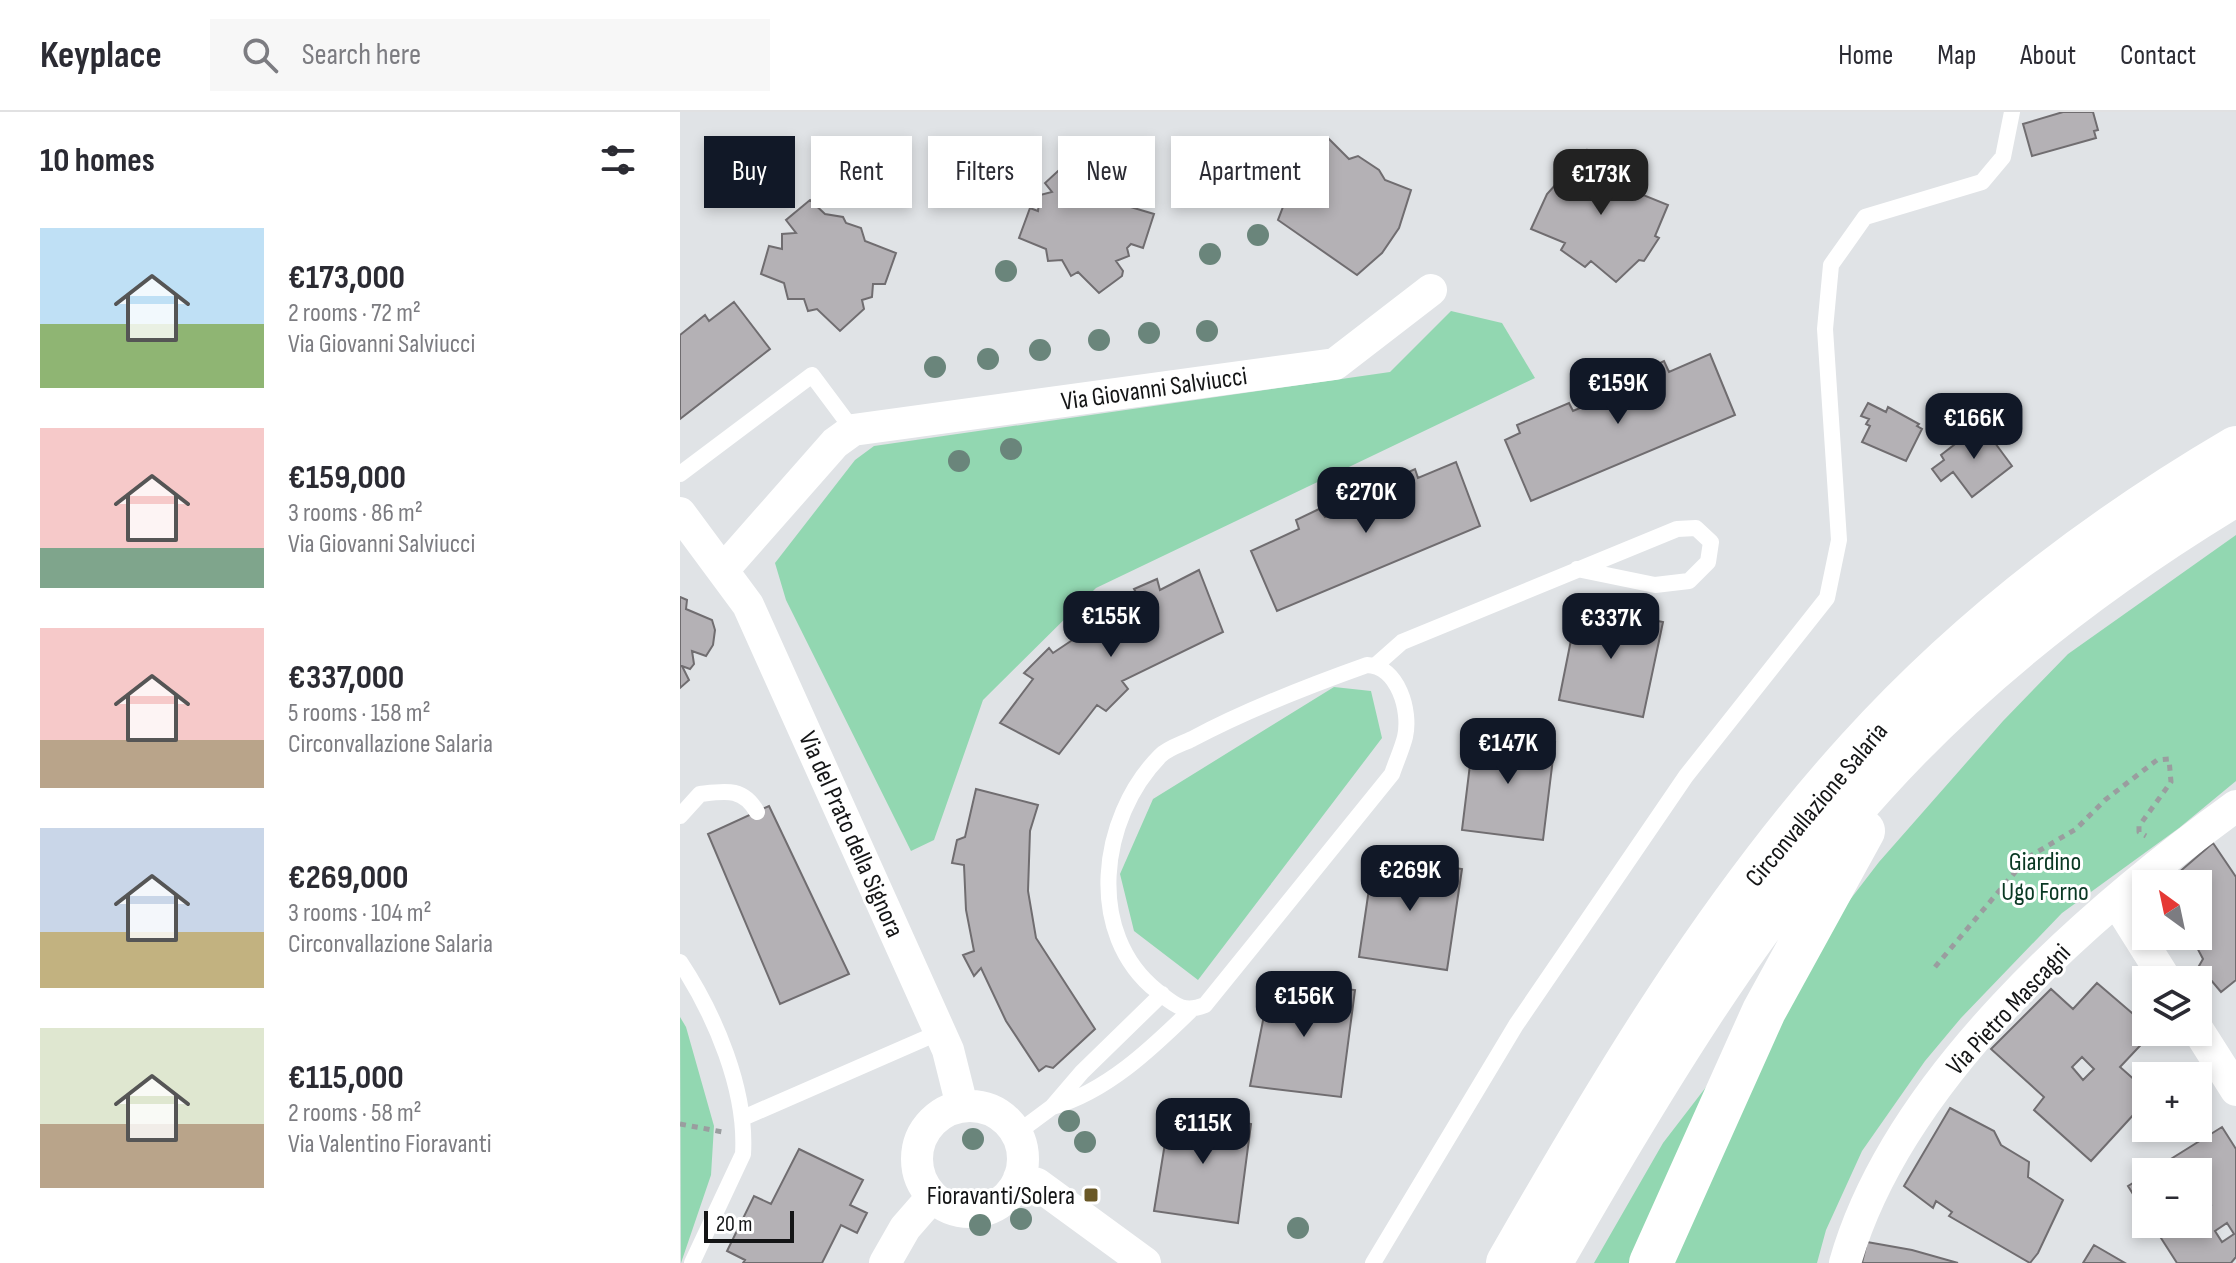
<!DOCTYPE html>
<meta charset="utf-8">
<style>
:root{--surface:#fff;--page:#f7f7f7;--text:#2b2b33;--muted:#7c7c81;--line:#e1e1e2;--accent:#111827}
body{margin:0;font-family:"Sofia Sans Condensed",sans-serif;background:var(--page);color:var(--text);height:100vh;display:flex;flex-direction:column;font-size:30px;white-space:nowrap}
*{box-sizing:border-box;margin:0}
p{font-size:26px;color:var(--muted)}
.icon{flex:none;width:44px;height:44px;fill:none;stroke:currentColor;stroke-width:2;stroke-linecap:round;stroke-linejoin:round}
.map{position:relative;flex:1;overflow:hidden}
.panel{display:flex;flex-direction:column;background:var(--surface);width:680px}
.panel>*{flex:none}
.hud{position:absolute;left:24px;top:24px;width:760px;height:72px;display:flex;gap:16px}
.needle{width:52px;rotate:327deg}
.fabs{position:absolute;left:1452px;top:758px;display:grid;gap:16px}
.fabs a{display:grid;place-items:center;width:80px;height:80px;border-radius:0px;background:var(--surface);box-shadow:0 4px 12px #0003;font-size:40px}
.scale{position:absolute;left:24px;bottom:20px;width:90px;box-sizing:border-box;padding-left:8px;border:4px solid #141516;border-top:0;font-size:22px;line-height:28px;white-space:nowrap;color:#141516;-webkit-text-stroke:6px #fff;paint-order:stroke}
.price{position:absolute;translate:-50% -68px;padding:0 18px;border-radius:16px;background:var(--accent);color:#fff;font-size:26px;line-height:52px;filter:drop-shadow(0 2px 4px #0008)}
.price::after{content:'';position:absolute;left:50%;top:48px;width:24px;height:18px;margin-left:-12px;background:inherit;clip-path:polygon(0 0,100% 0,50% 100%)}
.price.selected{background:#222;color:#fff}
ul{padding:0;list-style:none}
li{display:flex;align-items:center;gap:24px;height:200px;padding:0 40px}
li span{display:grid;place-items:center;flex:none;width:224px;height:160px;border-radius:0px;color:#555}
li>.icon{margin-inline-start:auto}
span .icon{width:96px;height:96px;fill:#fffc;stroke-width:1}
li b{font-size:34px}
h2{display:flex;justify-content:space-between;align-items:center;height:96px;padding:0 40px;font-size:34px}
.chip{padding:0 28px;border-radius:0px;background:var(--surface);box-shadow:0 4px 12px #0003;font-size:28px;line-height:72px}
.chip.selected{background:var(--accent);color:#fff}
header{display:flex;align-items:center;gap:48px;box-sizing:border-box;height:112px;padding:0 40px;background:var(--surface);border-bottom:2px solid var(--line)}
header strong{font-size:38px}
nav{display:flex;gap:44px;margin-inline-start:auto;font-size:28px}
.search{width:560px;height:72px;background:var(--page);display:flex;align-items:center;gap:20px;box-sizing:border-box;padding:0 28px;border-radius:0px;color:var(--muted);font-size:30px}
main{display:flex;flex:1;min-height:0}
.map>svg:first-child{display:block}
</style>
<header>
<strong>Keyplace</strong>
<div class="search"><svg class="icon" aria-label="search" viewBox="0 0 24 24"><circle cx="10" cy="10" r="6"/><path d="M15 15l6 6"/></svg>Search here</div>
<nav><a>Home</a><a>Map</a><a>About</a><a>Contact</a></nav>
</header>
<main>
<section class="panel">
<h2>10 homes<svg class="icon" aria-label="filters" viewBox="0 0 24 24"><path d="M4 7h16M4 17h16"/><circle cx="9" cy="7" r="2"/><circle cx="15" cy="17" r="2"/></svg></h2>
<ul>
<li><span style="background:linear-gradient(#bfe0f5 60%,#8fb573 0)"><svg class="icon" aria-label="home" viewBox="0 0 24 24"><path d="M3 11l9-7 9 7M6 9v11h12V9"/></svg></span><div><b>€173,000</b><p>2 rooms · 72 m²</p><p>Via Giovanni Salviucci</p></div></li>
<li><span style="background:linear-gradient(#f6c9c9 75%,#7fa58c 0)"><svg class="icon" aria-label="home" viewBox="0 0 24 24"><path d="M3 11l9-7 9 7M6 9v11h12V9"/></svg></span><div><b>€159,000</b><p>3 rooms · 86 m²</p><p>Via Giovanni Salviucci</p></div></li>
<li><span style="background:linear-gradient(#f6c9c9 70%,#b9a48a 0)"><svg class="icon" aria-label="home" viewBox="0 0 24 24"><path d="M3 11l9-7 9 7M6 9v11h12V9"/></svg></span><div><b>€337,000</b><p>5 rooms · 158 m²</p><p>Circonvallazione Salaria</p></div></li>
<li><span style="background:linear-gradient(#c9d6e8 65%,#c2b280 0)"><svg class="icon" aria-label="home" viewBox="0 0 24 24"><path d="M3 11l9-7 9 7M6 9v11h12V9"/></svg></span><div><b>€269,000</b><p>3 rooms · 104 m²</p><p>Circonvallazione Salaria</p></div></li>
<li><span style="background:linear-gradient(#dfe7d0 60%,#b9a48a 0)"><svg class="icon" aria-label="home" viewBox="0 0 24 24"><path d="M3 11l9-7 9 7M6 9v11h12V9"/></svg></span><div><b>€115,000</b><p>2 rooms · 58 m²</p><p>Via Valentino Fioravanti</p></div></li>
</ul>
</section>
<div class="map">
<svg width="1556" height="1151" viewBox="0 0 1556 1151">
<rect width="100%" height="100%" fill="#e0e3e6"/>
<!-- green -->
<path fill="#92d7b1" d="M 771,199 L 822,211 L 855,266 L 416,476 L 303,588 L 254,728 L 231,739 L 106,488 L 95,451 L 175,348 L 194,334 L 710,260 Z
M 1556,423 L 1556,669 L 1499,716 L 1382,801 L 1281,906 L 1245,949 L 1182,1039 L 1146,1118 L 1137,1151 L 914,1151 L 983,1031 L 1199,750 L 1323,609 L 1388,542 Z
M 654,575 L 691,579 L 702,626 L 518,868 L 454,819 L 440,762 L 473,687 Z
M 0,905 L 6,915 L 34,1014 L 31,1063 L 1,1151 Z"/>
<!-- building -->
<path fill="#b4b1b5" stroke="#706d70" stroke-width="2" fill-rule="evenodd" d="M 1383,0 L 1413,0 L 1418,18 L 1414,19 L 1416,26 L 1352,44 L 1343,12 Z
M 648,26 L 669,47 L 678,44 L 699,58 L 705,68 L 731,78 L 719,116 L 702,141 L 677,163 L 598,108 L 611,74 L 617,76 L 628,60 L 622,56 Z
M 907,38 L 929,59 L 933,55 L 960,71 L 958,81 L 988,93 L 975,124 L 979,126 L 964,149 L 959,148 L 936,170 L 911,149 L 905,155 L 881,138 L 885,131 L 851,117 L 867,82 Z
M 390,48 L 403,65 L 416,71 L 420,65 L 425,69 L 424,80 L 439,78 L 447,94 L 474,102 L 463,136 L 451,132 L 447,136 L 449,144 L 436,149 L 443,159 L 442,164 L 419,181 L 398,160 L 391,164 L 382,148 L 368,149 L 366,137 L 339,126 L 350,96 L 358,99 L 360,83 L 372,80 L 365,71 Z
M 130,88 L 145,102 L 163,105 L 166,111 L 181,116 L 185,129 L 216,141 L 205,172 L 193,172 L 192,185 L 182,188 L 184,197 L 160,219 L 137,197 L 128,199 L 124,187 L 108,187 L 104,171 L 81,162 L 89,134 L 102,137 L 102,122 L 116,121 L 106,108 Z
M 54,190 L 90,237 L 0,307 L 0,223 L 25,203 L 29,209 Z
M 1030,242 L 1055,303 L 851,389 L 825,328 L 840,321 L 837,313 L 889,291 L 893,299 L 968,267 L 965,258 L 984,249 L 989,260 Z
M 1188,291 L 1206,300 L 1208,295 L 1239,312 L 1237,314 L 1242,317 L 1226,349 L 1182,330 L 1190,314 L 1186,312 L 1189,307 L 1181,304 Z
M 1301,312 L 1332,354 L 1292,385 L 1273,360 L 1261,369 L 1252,357 L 1264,348 L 1261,343 Z
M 776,350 L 800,414 L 597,499 L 571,439 L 619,417 L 616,408 L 639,397 L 645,405 L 704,381 L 700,373 L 735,357 L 738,366 Z
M 519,458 L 543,520 L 442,569 L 448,577 L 426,599 L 417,593 L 379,642 L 320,611 L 353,567 L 344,561 L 369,536 L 373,541 L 458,484 L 454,477 L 477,467 L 480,478 Z
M 0,485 L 7,488 L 6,497 L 32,508 L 35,518 L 33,533 L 26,544 L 12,539 L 14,552 L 10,557 L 2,554 L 9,568 L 0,576 Z
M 898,493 L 983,510 L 963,605 L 879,588 Z
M 794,620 L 875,630 L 863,728 L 782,718 Z
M 296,677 L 358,693 L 350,719 L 348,779 L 356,826 L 415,917 L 373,956 L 366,954 L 359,959 L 326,909 L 301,856 L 294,864 L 283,843 L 294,839 L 286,798 L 284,753 L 272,751 L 277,728 L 285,725 Z
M 89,694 L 169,862 L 100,892 L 28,722 Z
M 1533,731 L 1556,765 L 1556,868 L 1541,880 L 1519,854 L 1523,847 L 1511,824 L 1518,824 L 1518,772 L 1494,772 L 1490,768 Z
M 694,743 L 782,757 L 767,858 L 679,845 Z
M 591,868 L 675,878 L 661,985 L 570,974 Z
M 1417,871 L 1466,913 L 1466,920 L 1473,920 L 1440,955 L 1466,978 L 1466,989 L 1411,1049 L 1354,998 L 1364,985 L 1311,937 L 1371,877 L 1393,897 ZM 1402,945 L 1414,957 L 1403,968 L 1392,955 Z
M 491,994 L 571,1012 L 558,1111 L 474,1099 Z
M 1270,996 L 1314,1019 L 1321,1033 L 1349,1050 L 1348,1065 L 1383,1088 L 1358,1141 L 1350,1151 L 1269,1104 L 1272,1100 L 1256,1089 L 1253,1096 L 1224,1074 Z
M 1542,1015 L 1556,1037 L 1556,1145 L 1551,1151 L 1497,1151 L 1472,1112 L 1518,1112 L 1518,1094 L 1521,1099 L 1531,1093 L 1527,1087 L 1518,1089 L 1518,1060 L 1470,1060 ZM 1547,1111 L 1554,1122 L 1542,1130 L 1535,1119 Z
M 119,1037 L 183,1068 L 170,1093 L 187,1101 L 177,1121 L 161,1113 L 142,1151 L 63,1151 L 65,1148 L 47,1139 L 74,1084 L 91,1092 Z
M 1466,1063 L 1466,1103 L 1448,1074 Z
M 1187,1130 L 1232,1138 L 1278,1151 L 1182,1151 Z
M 1414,1133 L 1445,1151 L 1403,1151 Z"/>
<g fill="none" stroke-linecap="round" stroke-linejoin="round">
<!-- path -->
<path stroke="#9a9d9f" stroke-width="5" stroke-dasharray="6 6" stroke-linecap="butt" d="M 1255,855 L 1347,746 L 1396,717 L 1425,688 L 1477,648 L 1489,647 L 1491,670 L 1459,714 L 1459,720 L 1466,724
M 0,1012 L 43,1020"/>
<!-- service -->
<path stroke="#fff" stroke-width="16" d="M 0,362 L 132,263 L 173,318
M 687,553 C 718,554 731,599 725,625 C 722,637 716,650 712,662 L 525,893 C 503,902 495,893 477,879 C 405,822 419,706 480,644 C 488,636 502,632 512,627 C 568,597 628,574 687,553 Z
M 696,553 L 722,530 L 997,417 L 1016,416 L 1031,430 L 1028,450 L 1009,469 L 975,473 L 897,457
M 0,704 L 20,682 C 45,679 63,675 77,700
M 0,850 C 35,903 67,978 63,1042 L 12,1151
M 372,995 C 426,980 471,937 510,899
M 63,1006 L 260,920
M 337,1021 L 372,995 L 402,960 L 482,882
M 693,1151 L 836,913 L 1006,664 L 1147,486 L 1159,428 L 1145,217 L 1151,153 L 1185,105 L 1302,70 L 1323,45 L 1332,0"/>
<!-- minor -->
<path stroke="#fff" stroke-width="32" d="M 0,401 L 68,493 L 268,938 L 282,994
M 44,457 L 155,331 L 173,318 L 655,252 L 751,178
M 1437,790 L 1486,868
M 1518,918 L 1556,978
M237 1047a53 53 0 1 1 106 0a53 53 0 1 1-106 0Z
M 339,1066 L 357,1072 L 465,1151
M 205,1151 L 225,1116 L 252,1085
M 1165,1151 C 1217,968 1407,802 1556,694"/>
<!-- trunk -->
<path stroke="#fff" stroke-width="44" d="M 828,1151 C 931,971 1038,791 1178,637 C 1286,518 1418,417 1556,336
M 870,1151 C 966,985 1065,815 1195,672 C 1298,558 1425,461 1556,382
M 971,1151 L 1084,899 L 1183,719"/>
</g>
<!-- trees -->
<g fill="#6a857b">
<circle cx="578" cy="123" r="11"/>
<circle cx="530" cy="142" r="11"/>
<circle cx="326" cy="159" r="11"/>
<circle cx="527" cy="219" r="11"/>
<circle cx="469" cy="221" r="11"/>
<circle cx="419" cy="228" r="11"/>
<circle cx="360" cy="238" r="11"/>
<circle cx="308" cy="247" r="11"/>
<circle cx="255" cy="255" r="11"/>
<circle cx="331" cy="337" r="11"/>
<circle cx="279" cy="349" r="11"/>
<circle cx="389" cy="1009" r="11"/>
<circle cx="293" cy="1027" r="11"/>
<circle cx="405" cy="1030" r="11"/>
<circle cx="341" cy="1107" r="11"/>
<circle cx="300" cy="1113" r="11"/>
<circle cx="618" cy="1116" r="11"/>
</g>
<!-- markers -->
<rect fill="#6a5826" stroke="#fff" stroke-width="3" x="403" y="1075" width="16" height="16" rx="4"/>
<g text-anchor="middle" stroke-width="6" stroke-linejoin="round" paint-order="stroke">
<!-- street labels -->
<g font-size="26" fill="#141516" stroke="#fff">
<text transform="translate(474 276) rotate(-8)" y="9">Via Giovanni Salviucci</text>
<text transform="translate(1136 692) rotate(-50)" y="9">Circonvallazione Salaria</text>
<text transform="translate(172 722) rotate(66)" y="9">Via del Prato della Signora</text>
<text transform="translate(1328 897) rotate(-47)" y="9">Via Pietro Mascagni</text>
</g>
<!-- park labels -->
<g font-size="26" fill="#093823" stroke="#fff">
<text x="1365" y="758">Giardino<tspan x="1365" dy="30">Ugo Forno</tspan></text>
</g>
<!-- poi labels -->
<g font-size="26" fill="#141516" stroke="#fff" text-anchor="end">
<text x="395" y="1092">Fioravanti/Solera</text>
</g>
</g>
</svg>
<div class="fabs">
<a><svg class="needle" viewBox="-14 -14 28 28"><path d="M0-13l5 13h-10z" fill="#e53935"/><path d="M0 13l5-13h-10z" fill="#7c7c81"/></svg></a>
<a><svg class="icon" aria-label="layers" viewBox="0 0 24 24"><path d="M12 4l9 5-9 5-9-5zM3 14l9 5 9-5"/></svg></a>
<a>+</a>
<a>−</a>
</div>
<div class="scale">20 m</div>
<b class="price selected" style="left:921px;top:105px">€173K</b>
<b class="price" style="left:938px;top:314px">€159K</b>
<b class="price" style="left:1294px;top:349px">€166K</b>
<b class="price" style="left:686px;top:423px">€270K</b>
<b class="price" style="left:431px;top:547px">€155K</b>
<b class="price" style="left:931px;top:549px">€337K</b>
<b class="price" style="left:828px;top:674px">€147K</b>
<b class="price" style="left:730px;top:801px">€269K</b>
<b class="price" style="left:624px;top:927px">€156K</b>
<b class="price" style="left:523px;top:1054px">€115K</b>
<div class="hud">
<a class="chip selected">Buy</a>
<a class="chip">Rent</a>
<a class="chip">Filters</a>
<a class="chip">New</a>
<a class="chip">Apartment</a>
</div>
</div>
</main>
